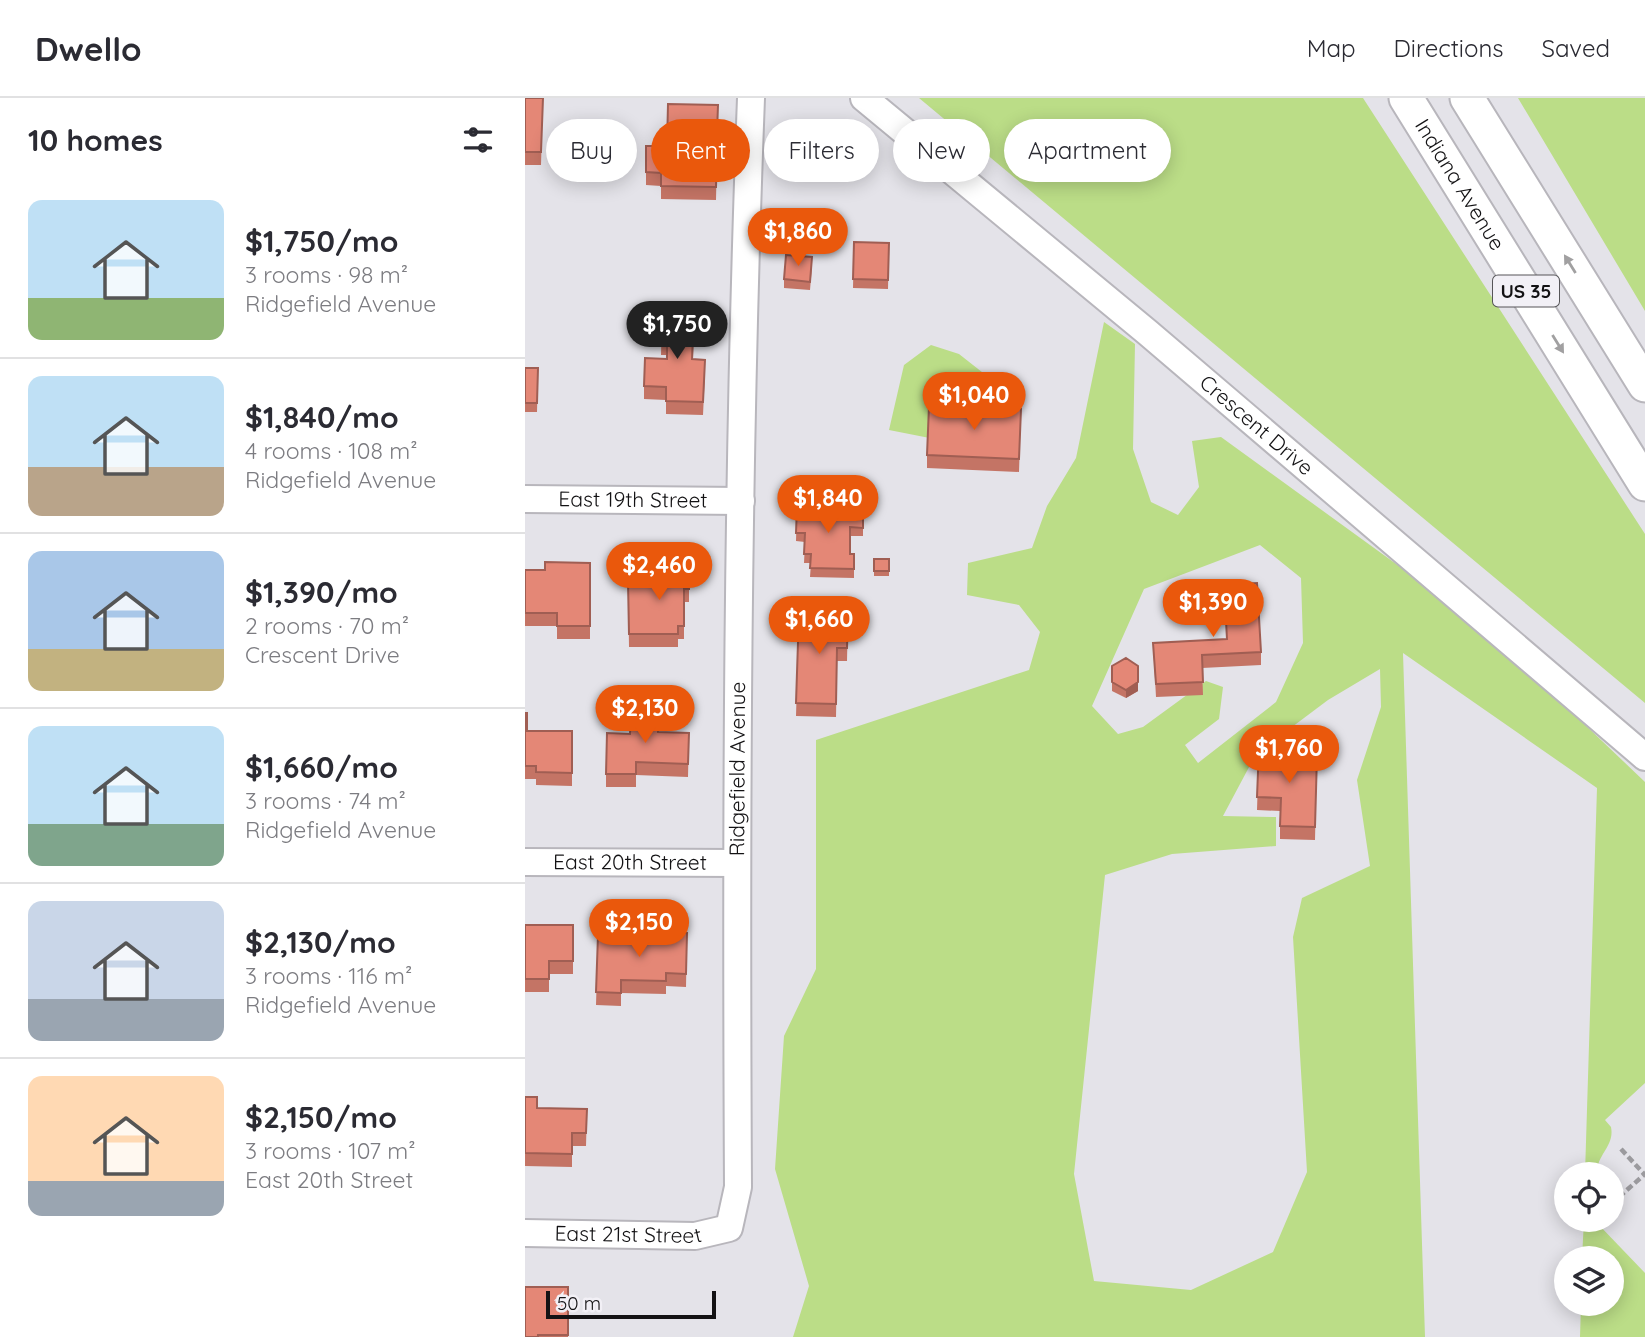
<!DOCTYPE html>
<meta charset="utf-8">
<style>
:root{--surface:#fff;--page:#f2f2f3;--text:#2b2b33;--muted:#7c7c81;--line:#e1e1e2;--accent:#ea580c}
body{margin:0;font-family:Quicksand,sans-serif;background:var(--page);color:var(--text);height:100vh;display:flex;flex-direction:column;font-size:26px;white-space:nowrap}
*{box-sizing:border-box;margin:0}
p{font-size:23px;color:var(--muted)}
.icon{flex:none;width:38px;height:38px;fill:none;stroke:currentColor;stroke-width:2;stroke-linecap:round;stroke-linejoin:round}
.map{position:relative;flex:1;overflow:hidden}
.side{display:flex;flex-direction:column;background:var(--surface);width:525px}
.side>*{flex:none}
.hud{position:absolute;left:21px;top:21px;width:665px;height:63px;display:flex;gap:14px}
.controls{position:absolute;left:1029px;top:1064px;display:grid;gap:14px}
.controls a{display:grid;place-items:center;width:70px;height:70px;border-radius:50%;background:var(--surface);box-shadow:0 4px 18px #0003;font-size:35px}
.scale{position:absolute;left:21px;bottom:18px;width:170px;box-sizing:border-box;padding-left:7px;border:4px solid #131214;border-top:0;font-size:19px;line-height:24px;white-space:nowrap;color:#131214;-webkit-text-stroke:5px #f2f0f6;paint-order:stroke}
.price{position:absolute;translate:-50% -60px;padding:0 16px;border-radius:24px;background:var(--accent);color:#fff;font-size:23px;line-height:46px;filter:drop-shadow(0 2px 4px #0008)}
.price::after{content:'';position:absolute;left:50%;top:42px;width:21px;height:16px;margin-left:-10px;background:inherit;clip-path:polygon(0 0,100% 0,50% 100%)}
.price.active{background:#222;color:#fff}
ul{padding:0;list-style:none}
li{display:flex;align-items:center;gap:21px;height:175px;padding:0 28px}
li+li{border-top:2px solid var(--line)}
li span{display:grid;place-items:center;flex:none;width:196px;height:140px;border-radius:14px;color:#555}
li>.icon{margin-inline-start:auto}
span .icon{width:84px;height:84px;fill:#fffc;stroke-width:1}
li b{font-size:30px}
h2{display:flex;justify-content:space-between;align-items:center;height:84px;padding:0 28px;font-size:30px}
.tag{padding:0 24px;border-radius:32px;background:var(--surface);box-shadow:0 4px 18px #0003;font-size:24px;line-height:63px}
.tag.active{background:var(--accent);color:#fff}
header{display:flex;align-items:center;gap:42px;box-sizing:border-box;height:98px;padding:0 35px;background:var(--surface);border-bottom:2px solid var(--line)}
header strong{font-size:33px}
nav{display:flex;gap:38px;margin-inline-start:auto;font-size:24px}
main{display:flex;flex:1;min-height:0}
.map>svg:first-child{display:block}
</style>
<header>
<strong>Dwello</strong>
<nav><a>Map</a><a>Directions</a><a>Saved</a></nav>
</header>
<main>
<section class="side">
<h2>10 homes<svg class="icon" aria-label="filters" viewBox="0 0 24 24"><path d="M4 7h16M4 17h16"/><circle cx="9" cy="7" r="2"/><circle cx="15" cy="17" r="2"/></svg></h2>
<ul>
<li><span style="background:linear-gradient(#bfe0f5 70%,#8fb573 0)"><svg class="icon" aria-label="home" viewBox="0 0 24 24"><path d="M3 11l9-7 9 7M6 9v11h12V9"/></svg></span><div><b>$1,750/mo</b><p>3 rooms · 98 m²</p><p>Ridgefield Avenue</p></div></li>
<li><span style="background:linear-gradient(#bfe0f5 65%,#b9a48a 0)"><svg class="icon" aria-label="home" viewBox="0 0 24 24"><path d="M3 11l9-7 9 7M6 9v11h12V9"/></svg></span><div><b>$1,840/mo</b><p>4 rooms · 108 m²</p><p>Ridgefield Avenue</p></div></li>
<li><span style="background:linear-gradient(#a9c7e8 70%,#c2b280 0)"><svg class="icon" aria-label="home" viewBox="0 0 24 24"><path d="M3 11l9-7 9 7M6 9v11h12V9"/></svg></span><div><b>$1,390/mo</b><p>2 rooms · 70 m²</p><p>Crescent Drive</p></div></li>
<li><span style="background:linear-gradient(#bfe0f5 70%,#7fa58c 0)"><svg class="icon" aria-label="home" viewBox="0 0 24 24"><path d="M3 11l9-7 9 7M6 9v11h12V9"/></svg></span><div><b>$1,660/mo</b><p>3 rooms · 74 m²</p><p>Ridgefield Avenue</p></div></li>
<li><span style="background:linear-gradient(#c9d6e8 70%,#9aa5b1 0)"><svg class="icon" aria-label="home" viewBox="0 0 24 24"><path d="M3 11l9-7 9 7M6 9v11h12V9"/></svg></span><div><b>$2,130/mo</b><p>3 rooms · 116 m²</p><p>Ridgefield Avenue</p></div></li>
<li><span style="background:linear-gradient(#ffd9b3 75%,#9aa5b1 0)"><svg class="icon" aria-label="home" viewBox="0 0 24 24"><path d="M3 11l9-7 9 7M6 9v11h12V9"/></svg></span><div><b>$2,150/mo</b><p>3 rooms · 107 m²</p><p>East 20th Street</p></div></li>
</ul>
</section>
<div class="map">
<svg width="1120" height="1239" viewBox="0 0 1120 1239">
<rect width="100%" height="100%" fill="#e4e3e9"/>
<!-- green -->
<path fill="#bbdd87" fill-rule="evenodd" d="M 394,0 L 838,0 L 1120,436 L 1120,605 Z
M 993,0 L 1120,0 L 1120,213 Z
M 579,224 L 610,246 L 608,351 L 626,404 L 653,417 L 674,389 L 667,343 L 696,339 L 896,484 L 1054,621 L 1120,684 L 1120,985 L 1080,1022 L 1086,1029 C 1090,1048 1071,1057 1072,1076 L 1060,1076 L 1072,690 L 878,555 L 900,1239 L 268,1239 L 284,1188 L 250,1071 L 259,938 L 291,871 L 291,642 L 504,572 L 515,534 L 494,507 L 442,497 L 443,465 L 507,450 L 522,408 L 551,360 ZM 735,447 L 776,480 L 778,545 L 751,604 L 673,665 L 660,647 L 694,621 L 698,589 L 681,583 L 618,629 L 593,636 L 567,608 L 619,491 ZM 855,571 L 856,609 L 832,682 L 845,768 L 777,800 L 768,839 L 782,1074 L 748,1154 L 666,1192 L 569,1183 L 549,1076 L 580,777 L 647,756 L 751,748 L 751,719 L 698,718 L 731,656 L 803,602 Z
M 406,247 L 434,256 L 462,278 L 459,315 L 435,346 L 364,332 L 379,267 Z
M 1059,1122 L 1077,1122 L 1073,1126 L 1120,1175 L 1120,1239 L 1055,1239 L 1056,1206 L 1087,1206 L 1087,1160 L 1057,1160 Z"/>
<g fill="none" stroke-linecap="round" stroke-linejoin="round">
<defs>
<g id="minor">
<path id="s1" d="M 339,0 L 622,234 L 1120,659"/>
<path id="s2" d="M 0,401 L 216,403"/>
<path id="s3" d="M 0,764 L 211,765"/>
<path id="s4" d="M 0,1135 L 170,1138 L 204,1130 L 213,1089 C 211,726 212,363 226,0"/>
</g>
<g id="major">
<path id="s5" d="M 881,0 L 1120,386"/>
<path d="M 942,0 L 1120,287"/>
</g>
</defs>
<!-- minor casing -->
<use href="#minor" stroke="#b8b6bc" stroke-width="30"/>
<!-- major casing -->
<use href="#major" stroke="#b8b6bc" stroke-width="37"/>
<!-- path -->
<path stroke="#9b9a9e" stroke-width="4.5" stroke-dasharray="7 3.5" stroke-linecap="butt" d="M 1096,1051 L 1120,1077
M 1094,1099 L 1120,1076"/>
<!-- minor -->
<use href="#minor" stroke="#fff" stroke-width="26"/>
<!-- major -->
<use href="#major" stroke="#fff" stroke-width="33"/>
</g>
<!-- wall -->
<path fill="#c47465" d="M 0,0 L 18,0 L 16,67 L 0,67 Z
M 193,7 L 192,48 L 178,47 L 178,55 L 192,55 L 191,102 L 136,101 L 136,88 L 121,87 L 121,48 L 142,48 Z
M 329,144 L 364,145 L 363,191 L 328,190 Z
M 287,168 L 285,192 L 259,190 L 259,181 Z
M 137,214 L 169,228 L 168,261 L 180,275 L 178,317 L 141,316 L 141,302 L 119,301 L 119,288 L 142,261 L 142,257 L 136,257 Z
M 0,270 L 13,270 L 12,314 L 0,314 Z
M 496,311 L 494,374 L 402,370 L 402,357 Z
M 272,408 L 338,413 L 338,438 L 325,438 L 325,456 L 329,456 L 329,480 L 285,479 L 286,465 L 279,465 L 280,444 L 271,443 Z
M 349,461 L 364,461 L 364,478 L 349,478 Z
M 65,465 L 65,541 L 32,541 L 32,528 L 0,528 L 0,472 L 20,472 Z
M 164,465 L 164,504 L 159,504 L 159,541 L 153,541 L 153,549 L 104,549 L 103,484 L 139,484 Z
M 699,487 L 736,554 L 736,567 L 677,570 L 678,597 L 631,599 L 628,545 L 702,541 Z
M 274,514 L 323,515 L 322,563 L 312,563 L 311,619 L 271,618 Z
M 587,568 L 613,593 L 601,600 L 587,593 Z
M 0,615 L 2,633 L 47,633 L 47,688 L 11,687 L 11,681 L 0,681 Z
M 133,634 L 164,635 L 163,679 L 111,677 L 111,689 L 81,689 L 81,676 L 105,636 Z
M 734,649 L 754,656 L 792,657 L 790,742 L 755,741 L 755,713 L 732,712 Z
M 0,827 L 48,827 L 48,876 L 24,876 L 24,894 L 0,894 Z
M 162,835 L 161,889 L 141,888 L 141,896 L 96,895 L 96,908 L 71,907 L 73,837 L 134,839 Z
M 0,999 L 12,1010 L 62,1011 L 61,1048 L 47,1048 L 47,1069 L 0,1068 Z
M 43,1189 L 43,1239 L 0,1239 Z"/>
<!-- shaded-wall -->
<path fill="#a05e53" d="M 613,568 L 613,593 L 601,600 L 601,592 Z"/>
<!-- building -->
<path fill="#e48776" stroke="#a05e53" stroke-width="2" d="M 0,0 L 18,0 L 16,54 L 0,54 Z
M 143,6 L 193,7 L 192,35 L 178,34 L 178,55 L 192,55 L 191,89 L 136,88 L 136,75 L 121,74 L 121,48 L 142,48 Z
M 329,144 L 364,145 L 363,182 L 328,181 Z
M 261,157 L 287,159 L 285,184 L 259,181 Z
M 137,214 L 169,215 L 167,261 L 180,262 L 178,304 L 141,303 L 141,289 L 119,288 L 120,260 L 142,261 L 142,244 L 136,244 Z
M 0,270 L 13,270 L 12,305 L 0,305 Z
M 404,308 L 496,311 L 494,361 L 402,357 Z
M 272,408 L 326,409 L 326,412 L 338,413 L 338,430 L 325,429 L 325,456 L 329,456 L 329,471 L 285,470 L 286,456 L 279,456 L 280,435 L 271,435 Z
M 349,461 L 364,461 L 364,473 L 349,473 Z
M 20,464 L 65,465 L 65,528 L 32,528 L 32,515 L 0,515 L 0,472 L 20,472 Z
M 164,465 L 164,491 L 159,491 L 159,528 L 153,528 L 153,536 L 104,536 L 103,484 L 139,484 L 139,466 Z
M 732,485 L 736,554 L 677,557 L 678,584 L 631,586 L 628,545 L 702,541 L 699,487 Z
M 274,514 L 323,515 L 322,550 L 312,550 L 311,606 L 271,605 Z
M 601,560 L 613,568 L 613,584 L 601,592 L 587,584 L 587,568 Z
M 106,612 L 134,613 L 133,634 L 164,635 L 163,666 L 111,664 L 111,676 L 81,676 L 82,635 L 105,636 Z
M 0,615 L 2,615 L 2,633 L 47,633 L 47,675 L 11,674 L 11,668 L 0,668 Z
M 734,649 L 754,650 L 754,656 L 792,657 L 790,729 L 755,728 L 756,700 L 732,699 Z
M 0,827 L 48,827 L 48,863 L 24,863 L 24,881 L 0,881 Z
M 134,834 L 162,835 L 161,876 L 141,875 L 141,883 L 96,882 L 96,895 L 71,894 L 73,837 L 134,839 Z
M 0,999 L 12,999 L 12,1010 L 62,1011 L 61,1035 L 47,1035 L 47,1056 L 0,1055 Z
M 0,1189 L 43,1189 L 43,1237 L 13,1237 L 13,1239 L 0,1239 Z"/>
<!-- one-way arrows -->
<defs><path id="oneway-solid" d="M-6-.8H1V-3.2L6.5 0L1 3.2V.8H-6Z" transform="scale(1.75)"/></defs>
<g fill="#a1a0a1">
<use href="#oneway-solid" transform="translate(1045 166) rotate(-122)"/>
<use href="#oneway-solid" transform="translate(1033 246) rotate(58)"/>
</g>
<g text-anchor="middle" stroke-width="5" stroke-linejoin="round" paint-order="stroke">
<!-- shield labels -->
<rect fill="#f2f0f6" stroke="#565558" stroke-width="2" x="968" y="177.5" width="66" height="31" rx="5"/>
<g font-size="19" font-weight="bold" fill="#131214">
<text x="1001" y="200">US 35</text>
</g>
<!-- street labels -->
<g font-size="21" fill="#131214" stroke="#f2f0f6">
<text dy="7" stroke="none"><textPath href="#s5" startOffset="102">Indiana Avenue</textPath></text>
<text dy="7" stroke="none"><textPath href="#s1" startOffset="511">Crescent Drive</textPath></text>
<text dy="7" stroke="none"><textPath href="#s2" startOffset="108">East 19th Street</textPath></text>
<text dy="7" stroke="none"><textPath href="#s4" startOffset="665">Ridgefield Avenue</textPath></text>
<text dy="7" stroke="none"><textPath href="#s3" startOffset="105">East 20th Street</textPath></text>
<text dy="7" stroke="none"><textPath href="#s4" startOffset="103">East 21st Street</textPath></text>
</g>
</g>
</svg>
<div class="controls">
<a><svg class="icon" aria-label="locate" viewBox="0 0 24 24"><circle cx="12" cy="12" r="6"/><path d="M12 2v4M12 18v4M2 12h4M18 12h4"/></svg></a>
<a><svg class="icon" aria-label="layers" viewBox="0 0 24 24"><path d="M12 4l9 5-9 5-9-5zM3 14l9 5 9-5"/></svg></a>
</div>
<div class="scale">50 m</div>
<b class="price" style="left:273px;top:170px">$1,860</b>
<b class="price active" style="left:152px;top:263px">$1,750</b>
<b class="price" style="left:449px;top:334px">$1,040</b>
<b class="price" style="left:303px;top:437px">$1,840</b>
<b class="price" style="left:134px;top:504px">$2,460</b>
<b class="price" style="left:688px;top:541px">$1,390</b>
<b class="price" style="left:294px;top:558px">$1,660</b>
<b class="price" style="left:120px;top:647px">$2,130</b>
<b class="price" style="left:764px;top:687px">$1,760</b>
<b class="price" style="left:114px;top:861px">$2,150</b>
<div class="hud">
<a class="tag">Buy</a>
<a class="tag active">Rent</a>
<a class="tag">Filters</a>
<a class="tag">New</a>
<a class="tag">Apartment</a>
</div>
</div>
</main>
